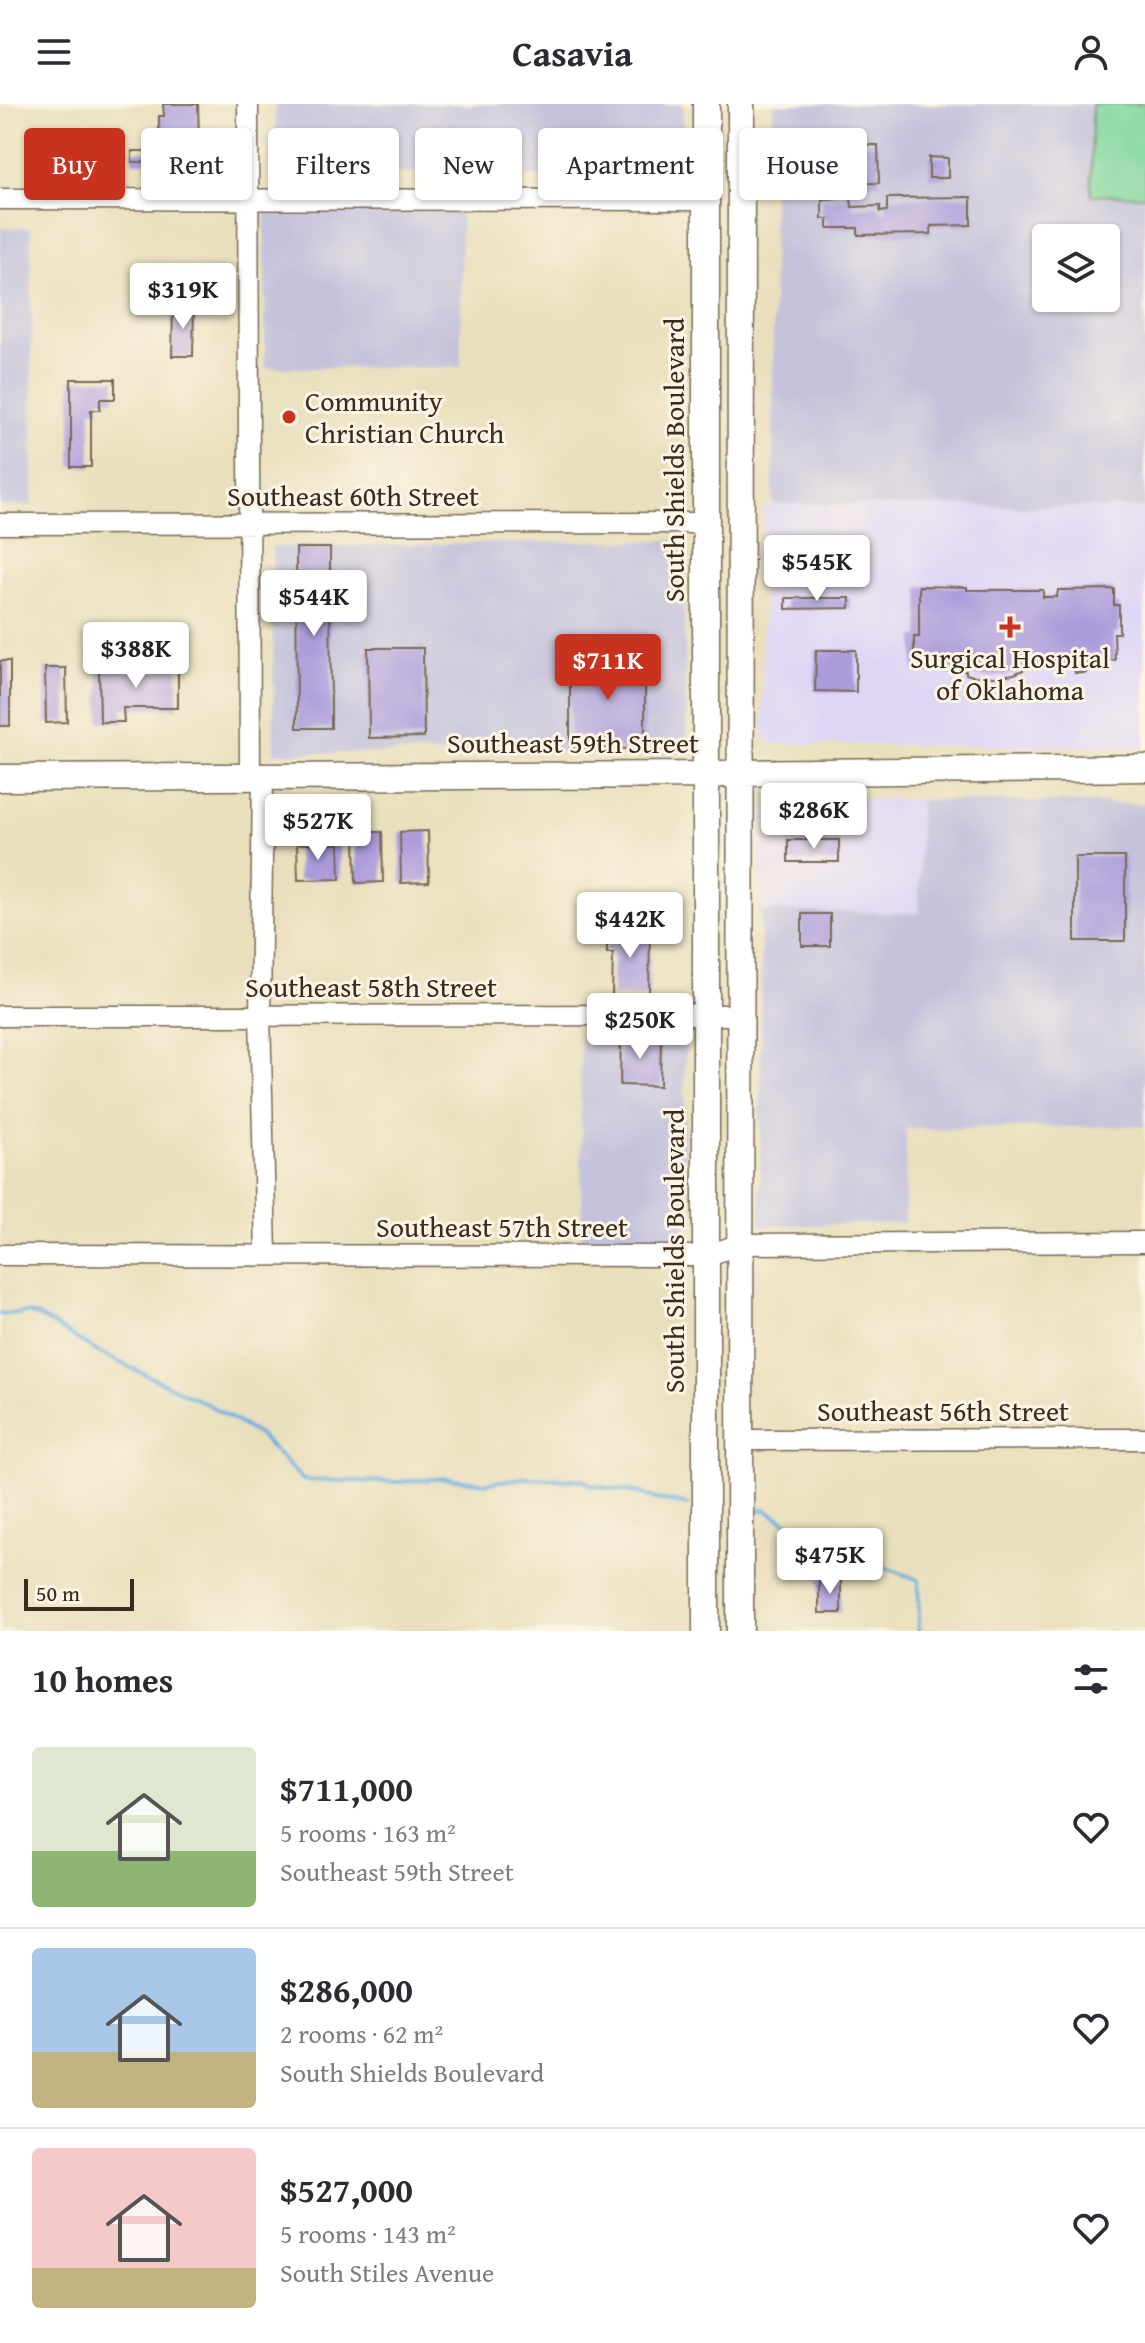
<!DOCTYPE html>
<meta charset="utf-8">
<style>
:root{--surface:#fff;--page:#f7f7f7;--text:#2b2b33;--muted:#7c7c81;--line:#e1e1e2;--accent:#c8321e}
body{margin:0;font-family:"Gentium Book Plus",serif;background:var(--page);color:var(--text);height:100vh;display:flex;flex-direction:column;font-size:30px;white-space:nowrap}
*{box-sizing:border-box;margin:0}
p{font-size:26px;color:var(--muted)}
.icon{flex:none;width:44px;height:44px;fill:none;stroke:currentColor;stroke-width:2;stroke-linecap:round;stroke-linejoin:round}
.map{position:relative;height:1527px;overflow:hidden}
.details{display:flex;flex-direction:column;background:var(--surface);flex:1}
.details>*{flex:none}
.hud{position:absolute;left:24px;top:24px;width:1098px;height:72px;display:flex;gap:16px}
.tools{position:absolute;left:1032px;top:120px;display:grid;gap:16px}
.tools a{display:grid;place-items:center;width:88px;height:88px;border-radius:8px;background:var(--surface);box-shadow:0 2px 6px #0004;font-size:40px}
.scale{position:absolute;left:24px;bottom:20px;width:110px;box-sizing:border-box;padding-left:8px;border:4px solid #3b2a1e;border-top:0;font-size:22px;line-height:28px;white-space:nowrap;color:#3b2a1e;-webkit-text-stroke:6px #fcf5e5;paint-order:stroke}
.price{position:absolute;translate:-50% -68px;padding:0 18px;border-radius:8px;background:#fff;color:#222;font-size:26px;line-height:52px;filter:drop-shadow(0 2px 4px #0008)}
.price::after{content:'';position:absolute;left:50%;top:48px;width:24px;height:18px;margin-left:-12px;background:inherit;clip-path:polygon(0 0,100% 0,50% 100%)}
.price.on{background:var(--accent);color:#fff}
ul{padding:0;list-style:none}
li{display:flex;align-items:center;gap:24px;height:200px;padding:0 32px}
li+li{border-top:2px solid var(--line)}
li span{display:grid;place-items:center;flex:none;width:224px;height:160px;border-radius:8px;color:#555}
li>.icon{margin-inline-start:auto}
span .icon{width:96px;height:96px;fill:#fffc;stroke-width:1}
li b{font-size:34px}
h2{display:flex;justify-content:space-between;align-items:center;height:96px;padding:0 32px;font-size:34px}
.pill{padding:0 28px;border-radius:8px;background:var(--surface);box-shadow:0 2px 6px #0004;font-size:28px;line-height:72px}
.pill.on{background:var(--accent);color:#fff}
header{display:flex;justify-content:space-between;align-items:center;height:104px;padding:0 32px;background:var(--surface);font-size:36px;font-weight:600}
.map>svg:first-child{display:block}
</style>
<header><svg class="icon" aria-label="menu" viewBox="0 0 24 24"><path d="M4 6h16M4 12h16M4 18h16"/></svg>Casavia<svg class="icon" aria-label="person" viewBox="0 0 24 24"><circle cx="12" cy="8" r="4"/><path d="M4 21q1-7 8-7t8 7"/></svg></header>
<div class="map">
<svg width="1145" height="1527" viewBox="0 0 1145 1527">
<rect width="100%" height="100%" fill="#fcf5e5"/>
<filter id="ink" filterUnits="userSpaceOnUse"><feTurbulence type="fractalNoise" baseFrequency=".0125" numOctaves="2"/><feDisplacementMap in="SourceGraphic" scale="16" xChannelSelector="R" yChannelSelector="G"/><feConvolveMatrix kernelMatrix="1 2 1 2 8 2 1 2 1" color-interpolation-filters="sRGB"/></filter>
<filter id="wash" filterUnits="userSpaceOnUse"><feTurbulence type="fractalNoise" baseFrequency=".006" numOctaves="4" result="noise"/><feDisplacementMap in="SourceGraphic" scale="32" xChannelSelector="R" yChannelSelector="G"/><feGaussianBlur stdDeviation="1.8" result="paint"/><feColorMatrix in="noise" values="0 0 0 0 0 0 0 0 0 0 0 0 0 0 0 0 0 1.4 0 .05"/><feComposite in="paint" operator="in"/></filter>
<g filter="url(#wash)">
<rect width="100%" height="100%" fill="#e9dfbc"/>
<!-- built -->
<path fill="#ded5f5" d="M 773,400 L 1145,404 L 1145,643 L 775,640 L 763,634 L 763,405 Z
M 780,692 L 920,696 L 919,809 L 761,807 L 761,709 L 769,698 Z"/>
<!-- industrial -->
<path fill="#c3c1db" fill-rule="evenodd" d="M 275,0 L 683,0 L 683,75 L 276,66 Z
M 773,0 L 1092,0 L 1091,91 L 1145,92 L 1145,404 L 773,400 ZM 1046,134 L 1106,134 L 1106,194 L 1046,194 Z
M 461,106 L 461,263 L 265,264 L 265,107 Z
M 0,124 L 31,124 L 33,402 L 0,402 Z
M 683,436 L 687,649 L 274,649 L 272,443 Z
M 920,696 L 1145,700 L 1145,1022 L 906,1025 L 905,1119 L 760,1122 L 761,807 L 919,809 Z
M 580,922 L 674,924 L 685,930 L 685,1134 L 582,1135 Z"/>
<!-- green -->
<path fill="#7ed69c" stroke="#5c805d" stroke-width="2" d="M 1092,0 L 1145,0 L 1145,92 L 1091,91 Z"/>
<g fill="none" stroke-linecap="round" stroke-linejoin="round">
<!-- stream -->
<path stroke="#66afde" stroke-width="4" d="M 0,1210 L 28,1209 L 42,1214 L 100,1249 L 209,1301 L 260,1332 L 303,1376 L 400,1378 L 445,1374 L 487,1379 L 523,1374 L 583,1376 L 591,1381 L 640,1389 L 656,1395 L 688,1401
M 759,1406 L 764,1405 L 826,1441 L 919,1476 L 919,1527"/>
</g>
<g id="blocks">
<!-- building -->
<path fill="#ab9bdb" d="M 163,0 L 198,0 L 199,35 L 206,35 L 207,71 L 148,72 L 148,58 L 132,58 L 132,47 L 147,47 L 147,35 L 159,35 L 159,12 L 164,12 Z
M 843,41 L 878,41 L 879,79 L 811,80 L 810,52 L 844,52 Z
M 929,53 L 948,54 L 948,74 L 929,74 Z
M 971,93 L 971,121 L 931,122 L 931,130 L 858,131 L 858,124 L 828,124 L 828,115 L 822,115 L 822,95 L 851,94 L 852,103 L 880,102 L 880,108 L 887,107 L 887,94 Z
M 173,202 L 194,203 L 193,252 L 172,252 Z
M 71,275 L 115,275 L 115,295 L 100,295 L 100,306 L 91,306 L 91,363 L 71,363 Z
M 849,437 L 851,472 L 786,473 L 786,462 L 792,462 L 792,448 L 786,448 L 786,438 Z
M 296,444 L 330,444 L 331,624 L 297,624 Z
M 919,482 L 967,483 L 967,486 L 1043,486 L 1043,493 L 1057,493 L 1058,486 L 1114,485 L 1114,501 L 1119,501 L 1119,529 L 1114,529 L 1115,556 L 1086,556 L 1086,569 L 1075,569 L 1076,561 L 1023,564 L 1023,566 L 1014,570 L 994,573 L 973,572 L 966,570 L 966,567 L 914,567 L 914,533 L 919,533 Z
M 786,494 L 850,494 L 850,504 L 786,505 Z
M 368,544 L 423,544 L 424,633 L 369,634 Z
M 816,546 L 856,546 L 856,588 L 815,587 Z
M 570,552 L 645,553 L 645,645 L 570,644 Z
M 0,557 L 10,557 L 10,622 L 0,622 Z
M 99,563 L 178,563 L 178,604 L 123,604 L 124,618 L 100,618 Z
M 45,564 L 66,564 L 67,618 L 46,619 Z
M 428,727 L 429,778 L 401,779 L 400,728 Z
M 355,728 L 382,728 L 383,778 L 356,779 Z
M 788,736 L 839,736 L 839,758 L 788,758 Z
M 297,740 L 339,740 L 340,775 L 298,776 Z
M 1075,753 L 1125,753 L 1125,837 L 1075,837 Z
M 802,810 L 830,810 L 830,842 L 802,842 Z
M 607,822 L 650,823 L 649,892 L 612,892 L 613,849 L 607,849 Z
M 621,932 L 661,933 L 660,982 L 620,981 Z
M 819,1474 L 841,1474 L 841,1509 L 819,1509 Z"/>
</g>
</g>
<g filter="url(#ink)">
<use href="#blocks" fill-opacity="0" stroke="#786955" stroke-width="2"/>
<g fill="none" stroke-linecap="round" stroke-linejoin="round">
<defs>
<path id="minor" d="M 248,0 L 250,672
M 0,95 L 706,96
M 0,420 L 706,419
M 263,672 L 260,911 L 266,1150
M 0,912 L 741,911
M 0,1151 L 706,1152 L 740,1140 L 1145,1138
M 741,1336 L 1145,1335"/>
<path id="major" d="M 0,674 L 706,671 L 741,669 L 1145,664
M 706,1527 L 706,0
M 740,1527 L 741,0"/>
</defs>
<!-- minor casing -->
<use href="#minor" stroke="#786955" stroke-width="23"/>
<!-- major casing -->
<use href="#major" stroke="#786955" stroke-width="29"/>
<!-- minor -->
<use href="#minor" stroke="#fff" stroke-width="20"/>
<!-- major -->
<use href="#major" stroke="#fff" stroke-width="26"/>
</g>
</g>
<!-- markers -->
<g fill="#c8321e" stroke="#fcf5e5" stroke-width="3">
<circle cx="289" cy="313" r="8"/>
<path d="M1006 511h8v8h8v8h-8v8h-8v-8h-8v-8h8z"/>
</g>
<g text-anchor="middle" stroke-width="6" stroke-linejoin="round" paint-order="stroke">
<!-- poi labels -->
<g font-size="28" fill="#3b2a1e" stroke="#fcf5e5" text-anchor="start">
<text x="305" y="307">Community<tspan x="305" dy="32">Christian Church</tspan></text>
<text x="1010" y="564" text-anchor="middle">Surgical Hospital<tspan x="1010" dy="32">of Oklahoma</tspan></text>
</g>
<!-- street labels -->
<g font-size="28" fill="#3b2a1e" stroke="#fcf5e5">
<text transform="translate(674 356) rotate(-90)" y="10">South Shields Boulevard</text>
<text x="353" y="402">Southeast 60th Street</text>
<text x="573" y="649">Southeast 59th Street</text>
<text x="371" y="893">Southeast 58th Street</text>
<text x="502" y="1133">Southeast 57th Street</text>
<text transform="translate(674 1147) rotate(-90)" y="10">South Shields Boulevard</text>
<text x="943" y="1317">Southeast 56th Street</text>
</g>
</g>
</svg>
<div class="tools">
<a><svg class="icon" aria-label="layers" viewBox="0 0 24 24"><path d="M12 4l9 5-9 5-9-5zM3 14l9 5 9-5"/></svg></a>
</div>
<div class="scale">50 m</div>
<b class="price" style="left:183px;top:227px">$319K</b>
<b class="price" style="left:817px;top:499px">$545K</b>
<b class="price" style="left:314px;top:534px">$544K</b>
<b class="price" style="left:136px;top:586px">$388K</b>
<b class="price on" style="left:608px;top:598px">$711K</b>
<b class="price" style="left:814px;top:747px">$286K</b>
<b class="price" style="left:318px;top:758px">$527K</b>
<b class="price" style="left:630px;top:856px">$442K</b>
<b class="price" style="left:640px;top:957px">$250K</b>
<b class="price" style="left:830px;top:1492px">$475K</b>
<div class="hud">
<a class="pill on">Buy</a>
<a class="pill">Rent</a>
<a class="pill">Filters</a>
<a class="pill">New</a>
<a class="pill">Apartment</a>
<a class="pill">House</a>
</div>
</div>
<section class="details">
<h2>10 homes<svg class="icon" aria-label="filters" viewBox="0 0 24 24"><path d="M4 7h16M4 17h16"/><circle cx="9" cy="7" r="2"/><circle cx="15" cy="17" r="2"/></svg></h2>
<ul>
<li><span style="background:linear-gradient(#dfe7d0 65%,#8fb573 0)"><svg class="icon" aria-label="home" viewBox="0 0 24 24"><path d="M3 11l9-7 9 7M6 9v11h12V9"/></svg></span><div><b>$711,000</b><p>5 rooms · 163 m²</p><p>Southeast 59th Street</p></div><svg class="icon" aria-label="heart" viewBox="0 0 24 24"><path d="M12 20l-8-8c-3-5 5-10 8-4 3-6 11-1 8 4z"/></svg></li>
<li><span style="background:linear-gradient(#a9c7e8 65%,#c2b280 0)"><svg class="icon" aria-label="home" viewBox="0 0 24 24"><path d="M3 11l9-7 9 7M6 9v11h12V9"/></svg></span><div><b>$286,000</b><p>2 rooms · 62 m²</p><p>South Shields Boulevard</p></div><svg class="icon" aria-label="heart" viewBox="0 0 24 24"><path d="M12 20l-8-8c-3-5 5-10 8-4 3-6 11-1 8 4z"/></svg></li>
<li><span style="background:linear-gradient(#f6c9c9 75%,#c2b280 0)"><svg class="icon" aria-label="home" viewBox="0 0 24 24"><path d="M3 11l9-7 9 7M6 9v11h12V9"/></svg></span><div><b>$527,000</b><p>5 rooms · 143 m²</p><p>South Stiles Avenue</p></div><svg class="icon" aria-label="heart" viewBox="0 0 24 24"><path d="M12 20l-8-8c-3-5 5-10 8-4 3-6 11-1 8 4z"/></svg></li>
</ul>
</section>
